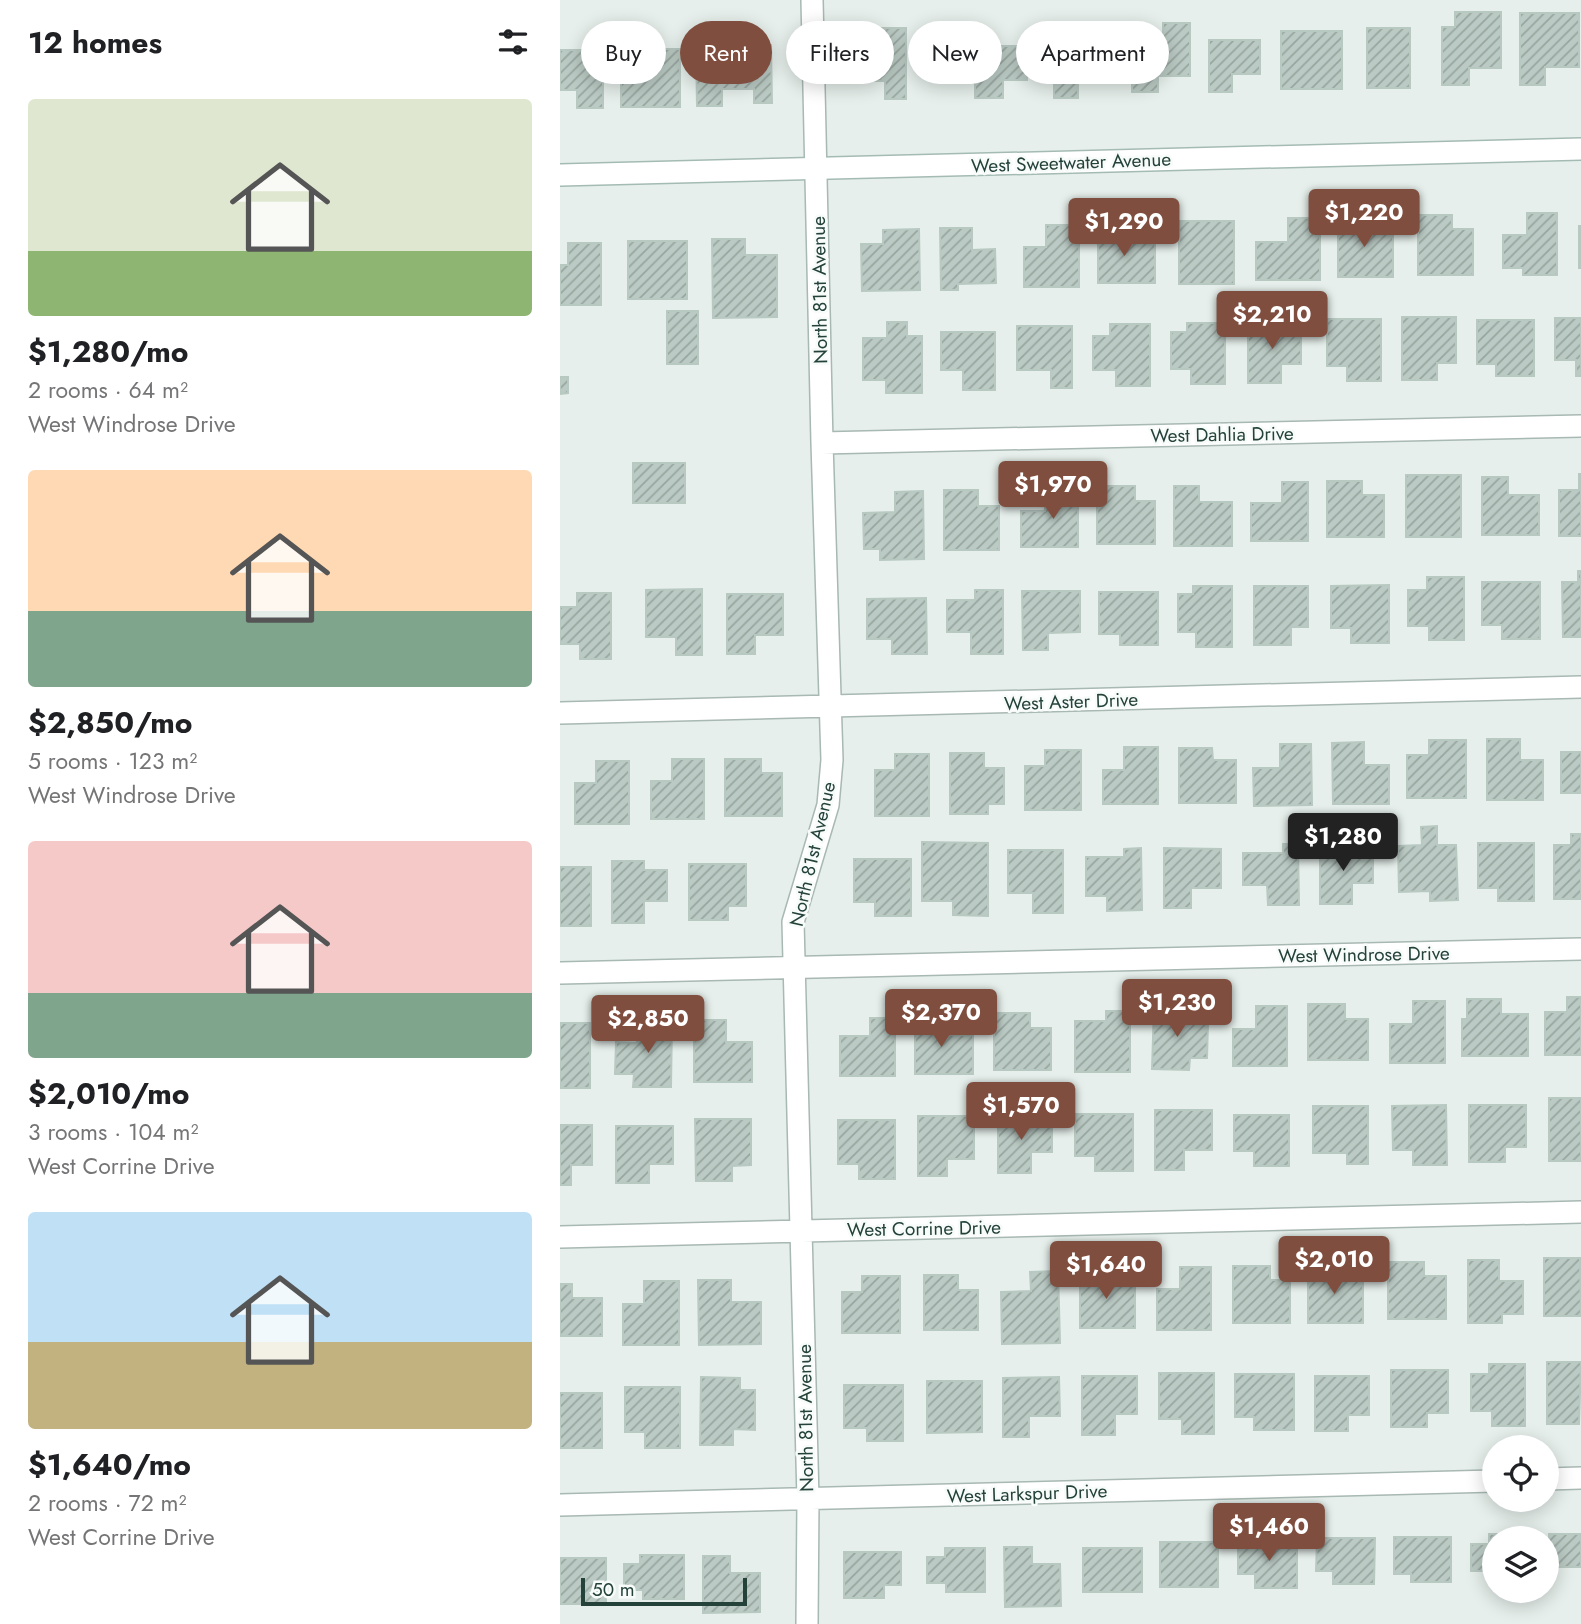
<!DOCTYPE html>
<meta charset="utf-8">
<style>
:root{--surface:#fff;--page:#f6f6f6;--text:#202124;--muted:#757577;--accent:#7f4e3f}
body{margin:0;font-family:Jost,sans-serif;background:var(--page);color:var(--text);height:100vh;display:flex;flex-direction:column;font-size:26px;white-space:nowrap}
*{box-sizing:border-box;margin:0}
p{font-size:23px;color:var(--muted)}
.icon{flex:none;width:38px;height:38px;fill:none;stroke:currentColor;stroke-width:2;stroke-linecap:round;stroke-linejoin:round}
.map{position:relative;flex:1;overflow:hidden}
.side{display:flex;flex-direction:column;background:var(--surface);width:560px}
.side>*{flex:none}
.guide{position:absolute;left:21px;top:21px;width:665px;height:63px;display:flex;gap:14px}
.buttons{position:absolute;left:922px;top:1435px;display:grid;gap:14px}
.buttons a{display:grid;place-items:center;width:77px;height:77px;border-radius:50%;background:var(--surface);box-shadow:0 4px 18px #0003;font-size:35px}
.scale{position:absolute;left:21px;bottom:18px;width:166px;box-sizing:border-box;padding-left:7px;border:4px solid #24423a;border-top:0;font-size:19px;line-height:24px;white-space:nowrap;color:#24423a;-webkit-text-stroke:5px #f7fbf9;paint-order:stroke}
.price{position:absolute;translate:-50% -60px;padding:0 16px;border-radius:7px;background:var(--accent);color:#fff;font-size:23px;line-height:46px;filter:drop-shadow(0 2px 4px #0008)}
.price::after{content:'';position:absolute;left:50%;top:42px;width:21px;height:16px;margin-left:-10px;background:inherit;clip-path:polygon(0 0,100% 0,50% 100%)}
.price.active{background:#222;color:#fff}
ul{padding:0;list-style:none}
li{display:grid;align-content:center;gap:14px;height:371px;padding:0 28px}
li span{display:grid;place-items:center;height:217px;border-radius:7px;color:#555}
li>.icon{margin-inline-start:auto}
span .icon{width:126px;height:126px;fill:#fffc;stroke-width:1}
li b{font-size:30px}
h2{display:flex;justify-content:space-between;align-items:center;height:84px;padding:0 28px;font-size:30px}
.pill{padding:0 24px;border-radius:32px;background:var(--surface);box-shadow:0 4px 18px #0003;font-size:24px;line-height:63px}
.pill.active{background:var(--accent);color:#fff}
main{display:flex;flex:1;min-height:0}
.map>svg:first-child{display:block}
</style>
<main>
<section class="side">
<h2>12 homes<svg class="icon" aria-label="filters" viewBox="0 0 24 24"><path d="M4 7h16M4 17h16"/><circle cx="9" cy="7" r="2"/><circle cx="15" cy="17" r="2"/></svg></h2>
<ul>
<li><span style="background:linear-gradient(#dfe7d0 70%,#8fb573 0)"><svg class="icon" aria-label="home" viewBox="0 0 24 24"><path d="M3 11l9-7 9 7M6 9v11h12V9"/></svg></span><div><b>$1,280/mo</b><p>2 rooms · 64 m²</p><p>West Windrose Drive</p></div></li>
<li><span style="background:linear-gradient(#ffd9b3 65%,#7fa58c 0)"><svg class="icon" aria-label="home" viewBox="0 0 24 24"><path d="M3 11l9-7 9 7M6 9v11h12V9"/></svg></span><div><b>$2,850/mo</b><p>5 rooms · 123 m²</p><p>West Windrose Drive</p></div></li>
<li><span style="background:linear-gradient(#f6c9c9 70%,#7fa58c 0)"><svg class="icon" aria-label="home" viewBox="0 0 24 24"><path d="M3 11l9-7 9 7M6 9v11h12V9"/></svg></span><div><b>$2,010/mo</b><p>3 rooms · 104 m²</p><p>West Corrine Drive</p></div></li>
<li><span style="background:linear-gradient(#bfe0f5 60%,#c2b280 0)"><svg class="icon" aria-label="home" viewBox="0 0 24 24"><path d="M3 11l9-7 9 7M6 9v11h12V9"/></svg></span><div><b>$1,640/mo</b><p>2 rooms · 72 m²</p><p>West Corrine Drive</p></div></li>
</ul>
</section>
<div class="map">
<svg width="1021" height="1624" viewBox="0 0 1021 1624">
<defs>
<pattern id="building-hatch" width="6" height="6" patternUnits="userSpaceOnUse" patternTransform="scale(1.75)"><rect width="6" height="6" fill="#bbcac4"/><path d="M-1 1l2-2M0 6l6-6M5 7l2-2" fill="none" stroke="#98a6a0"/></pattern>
</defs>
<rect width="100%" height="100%" fill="#e6efeb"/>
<!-- building -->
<path fill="url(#building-hatch)" stroke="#b8c9c2" stroke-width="2" d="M 895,12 L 941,12 L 941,68 L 909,68 L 909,85 L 882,85 L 882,27 L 895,27 Z
M 960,13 L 1019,13 L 1019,67 L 985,67 L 985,85 L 960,85 Z
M 603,23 L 630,23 L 630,76 L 598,76 L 598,92 L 572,92 L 572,34 L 603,34 Z
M 294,28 L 346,28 L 346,99 L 325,99 L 325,81 L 294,81 Z
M 807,28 L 850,28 L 850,88 L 807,88 Z
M 721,31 L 782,31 L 782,89 L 721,89 Z
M 494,33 L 541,33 L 541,78 L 518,78 L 518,98 L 494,98 Z
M 649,40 L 700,40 L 700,74 L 672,74 L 672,92 L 649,92 Z
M 211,45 L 212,103 L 194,103 L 194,89 L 162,89 L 162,106 L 137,106 L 136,46 Z
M 415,46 L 467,46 L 467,80 L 443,80 L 443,98 L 415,98 Z
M 84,49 L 120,49 L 120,107 L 61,107 L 61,58 L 84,58 Z
M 0,50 L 43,50 L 43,108 L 17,108 L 17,90 L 0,90 Z
M 967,213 L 997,213 L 997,275 L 963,275 L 963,268 L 943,268 L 943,235 L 967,235 Z
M 858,215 L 892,215 L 892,229 L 913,229 L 913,275 L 858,275 Z
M 778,217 L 812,217 L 812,232 L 833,232 L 833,277 L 778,277 Z
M 728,218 L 760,218 L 760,280 L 696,280 L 696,242 L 728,242 Z
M 619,221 L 674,221 L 674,284 L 619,284 Z
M 538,224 L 564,224 L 564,243 L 595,243 L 595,283 L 538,283 Z
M 486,225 L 519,225 L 519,287 L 464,287 L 464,247 L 486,247 Z
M 1019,226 L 1021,226 L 1021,268 L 1019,268 Z
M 380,228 L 412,228 L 412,250 L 435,249 L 436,283 L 398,284 L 398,290 L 381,290 Z
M 359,229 L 360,290 L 302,291 L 301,244 L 323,244 L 323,230 Z
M 152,239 L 185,239 L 185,255 L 217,255 L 217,317 L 153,318 Z
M 68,241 L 127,241 L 127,299 L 68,299 Z
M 8,243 L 41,243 L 41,305 L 0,305 L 0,265 L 8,265 Z
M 107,311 L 138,311 L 138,364 L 107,364 Z
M 842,317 L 896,317 L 896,363 L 877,363 L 877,380 L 842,380 Z
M 995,318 L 1021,318 L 1021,376 L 1016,376 L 1016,360 L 995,360 Z
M 767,319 L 821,319 L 821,381 L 787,381 L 787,366 L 767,366 Z
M 917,320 L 974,320 L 974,376 L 936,376 L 936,364 L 917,364 Z
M 327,322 L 347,322 L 347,336 L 362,336 L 362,393 L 326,393 L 326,380 L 303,380 L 303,338 L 327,338 Z
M 627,323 L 665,323 L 665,384 L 631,384 L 631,369 L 611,369 L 611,332 L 627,332 Z
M 550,324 L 590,324 L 590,386 L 556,386 L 556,370 L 533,370 L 533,336 L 550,336 Z
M 688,324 L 741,324 L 741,364 L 721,364 L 721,383 L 688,383 Z
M 457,326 L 512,326 L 512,388 L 491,388 L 491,370 L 457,370 Z
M 381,332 L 435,332 L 435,390 L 403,390 L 403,370 L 381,370 Z
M 0,377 L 8,377 L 8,393 L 0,394 Z
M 73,463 L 125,463 L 125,503 L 73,503 Z
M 1019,474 L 1021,474 L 1021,536 L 999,536 L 999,490 L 1019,490 Z
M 846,475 L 901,475 L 901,537 L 846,537 Z
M 922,477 L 948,477 L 948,495 L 979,495 L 979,535 L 922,535 Z
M 767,481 L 802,481 L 802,495 L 824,495 L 824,537 L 767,537 Z
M 722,482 L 748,482 L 748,541 L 691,541 L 691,503 L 722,503 Z
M 537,486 L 575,486 L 575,501 L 595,501 L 595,544 L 537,544 Z
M 614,486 L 639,486 L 639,502 L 672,502 L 672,546 L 614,546 Z
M 485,488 L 518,488 L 518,547 L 461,547 L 461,511 L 485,511 Z
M 384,490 L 418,490 L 418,506 L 439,506 L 439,550 L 384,550 Z
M 363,491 L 364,559 L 320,560 L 320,549 L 304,549 L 303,513 L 335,512 L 335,492 Z
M 1018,571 L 1021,571 L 1021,637 L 1003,637 L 1002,582 L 1018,582 Z
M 867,577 L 904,577 L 904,640 L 869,640 L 869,626 L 848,626 L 848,590 L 867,590 Z
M 922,582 L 980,582 L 980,639 L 942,639 L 942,625 L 922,625 Z
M 829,585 L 829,643 L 791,643 L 791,628 L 771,628 L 771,586 Z
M 633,586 L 672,586 L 672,647 L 636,647 L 636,632 L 618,632 L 618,594 L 633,594 Z
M 694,586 L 748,586 L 748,627 L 731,627 L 731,645 L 694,645 Z
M 142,589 L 142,655 L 116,655 L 116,637 L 86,637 L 86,590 Z
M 415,590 L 443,590 L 443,654 L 411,654 L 411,632 L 387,632 L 387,600 L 415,600 Z
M 462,591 L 520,591 L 520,632 L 488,633 L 488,650 L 463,650 Z
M 539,592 L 598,592 L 598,645 L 560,645 L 560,634 L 539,634 Z
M 17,593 L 51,593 L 51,659 L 20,659 L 20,644 L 0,644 L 0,607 L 17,607 Z
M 167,594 L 223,594 L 223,635 L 195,635 L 195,654 L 167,654 Z
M 366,598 L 367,654 L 332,654 L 332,639 L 307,639 L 307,599 Z
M 927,739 L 960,739 L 960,760 L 983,760 L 983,800 L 927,800 Z
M 869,740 L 906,740 L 906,798 L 847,798 L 847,755 L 869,755 Z
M 804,742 L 804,765 L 829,765 L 829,804 L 773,804 L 772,743 Z
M 720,744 L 751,744 L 752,805 L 694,806 L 693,768 L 720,768 Z
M 564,747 L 598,747 L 598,804 L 543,804 L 543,770 L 564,770 Z
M 619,748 L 652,748 L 653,760 L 676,760 L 676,803 L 619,803 Z
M 485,750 L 521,750 L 521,810 L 465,810 L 465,766 L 485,766 Z
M 1001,752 L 1021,752 L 1021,793 L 1001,793 Z
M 390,753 L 424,753 L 424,768 L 444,768 L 444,804 L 428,804 L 428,814 L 390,814 Z
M 335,754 L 369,754 L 369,816 L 315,816 L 315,770 L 335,770 Z
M 112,759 L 144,759 L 144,819 L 91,819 L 91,781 L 112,781 Z
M 165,759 L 201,759 L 201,773 L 222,773 L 222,816 L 165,816 Z
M 36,761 L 69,761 L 69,824 L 15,824 L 15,783 L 36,783 Z
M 877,826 L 877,845 L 896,845 L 898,900 L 870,901 L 870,891 L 839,892 L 838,846 L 862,845 L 861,827 Z
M 1011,834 L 1021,834 L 1021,899 L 994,899 L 994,845 L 1011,845 Z
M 362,842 L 428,843 L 428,916 L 393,915 L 393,901 L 362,901 Z
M 760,843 L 775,843 L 775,850 L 813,850 L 813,883 L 792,883 L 792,904 L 760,904 Z
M 918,843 L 974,843 L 974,901 L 938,901 L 938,888 L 918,888 Z
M 723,844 L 738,844 L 739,905 L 708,905 L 707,885 L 683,885 L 683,853 L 723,853 Z
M 581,848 L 582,910 L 547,911 L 547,896 L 526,896 L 526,857 L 564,857 L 564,849 Z
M 604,848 L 661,849 L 661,888 L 631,888 L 631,908 L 604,908 Z
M 448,850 L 503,850 L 503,913 L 473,913 L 473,893 L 448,893 Z
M 294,859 L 351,859 L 351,916 L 315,916 L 315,902 L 294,902 Z
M 52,861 L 84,861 L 84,870 L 107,870 L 107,901 L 84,901 L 84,923 L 52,923 Z
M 129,864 L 186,864 L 186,906 L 168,906 L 168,920 L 129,920 Z
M 0,867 L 31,867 L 31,926 L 0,926 Z
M 1007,997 L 1021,997 L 1021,1055 L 985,1055 L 985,1012 L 1007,1012 Z
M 907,999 L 941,999 L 941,1014 L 968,1014 L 968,1056 L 902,1056 L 902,1019 L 907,1019 Z
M 853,1001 L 885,1001 L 885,1063 L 830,1063 L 830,1024 L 853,1024 Z
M 748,1004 L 785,1004 L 785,1019 L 808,1019 L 808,1060 L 748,1060 Z
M 594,1006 L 627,1007 L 627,1022 L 648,1023 L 647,1058 L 630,1058 L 629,1070 L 592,1069 Z
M 696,1006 L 727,1006 L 727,1066 L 673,1066 L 673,1029 L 696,1029 Z
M 546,1011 L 570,1011 L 570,1072 L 515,1072 L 515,1021 L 546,1021 Z
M 434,1013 L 470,1013 L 470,1028 L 491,1028 L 491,1070 L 434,1070 Z
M 355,1015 L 381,1015 L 381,1035 L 413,1035 L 413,1074 L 355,1074 Z
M 310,1018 L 335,1018 L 335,1076 L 280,1076 L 280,1036 L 310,1036 Z
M 134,1020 L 166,1020 L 166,1042 L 192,1042 L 192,1082 L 134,1082 Z
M 77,1021 L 112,1022 L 111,1087 L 73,1087 L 74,1074 L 55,1074 L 56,1042 L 77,1043 Z
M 0,1023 L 30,1023 L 30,1088 L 0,1088 Z
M 989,1098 L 1021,1098 L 1021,1161 L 989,1161 Z
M 886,1105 L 887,1165 L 853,1165 L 853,1150 L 833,1150 L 832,1106 Z
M 909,1105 L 966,1105 L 966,1147 L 945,1147 L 945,1162 L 909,1162 Z
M 753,1106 L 808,1106 L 808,1164 L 787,1164 L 787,1153 L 753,1153 Z
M 595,1110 L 652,1110 L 652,1150 L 624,1150 L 624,1170 L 595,1170 Z
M 438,1112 L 454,1112 L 454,1120 L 492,1119 L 492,1152 L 471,1152 L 471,1173 L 438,1173 Z
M 515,1114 L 573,1114 L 573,1171 L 535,1171 L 535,1156 L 515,1156 Z
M 674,1115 L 729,1115 L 729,1166 L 694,1166 L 694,1151 L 674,1151 Z
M 358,1116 L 414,1116 L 414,1159 L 387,1159 L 387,1176 L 358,1176 Z
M 135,1119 L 191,1119 L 191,1165 L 172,1166 L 172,1181 L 136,1181 Z
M 278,1120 L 335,1120 L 335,1179 L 299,1179 L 299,1164 L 278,1164 Z
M 0,1125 L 32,1125 L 32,1165 L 11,1165 L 11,1185 L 0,1185 Z
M 56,1126 L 113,1126 L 113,1164 L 89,1164 L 89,1183 L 56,1183 Z
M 984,1258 L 1020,1258 L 1021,1316 L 984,1316 Z
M 908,1260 L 939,1260 L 939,1281 L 963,1281 L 963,1314 L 942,1314 L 942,1323 L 908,1323 Z
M 828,1262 L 864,1262 L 864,1276 L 886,1276 L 886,1319 L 828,1319 Z
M 748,1265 L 781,1265 L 781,1279 L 803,1279 L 803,1323 L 748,1323 Z
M 673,1266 L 710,1266 L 710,1280 L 730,1280 L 730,1323 L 673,1323 Z
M 620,1267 L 651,1267 L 651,1330 L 597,1330 L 597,1289 L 620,1289 Z
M 520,1270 L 554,1270 L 554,1284 L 575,1284 L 575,1328 L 520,1328 Z
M 498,1271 L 500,1343 L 442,1344 L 441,1292 L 471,1291 L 470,1272 Z
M 364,1275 L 398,1275 L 398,1290 L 418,1290 L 418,1330 L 364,1330 Z
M 302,1276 L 340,1276 L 340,1333 L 282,1333 L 282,1292 L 302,1292 Z
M 138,1280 L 171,1280 L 171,1302 L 201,1302 L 201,1344 L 139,1345 Z
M 84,1281 L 119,1281 L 119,1345 L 63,1345 L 63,1304 L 84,1304 Z
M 0,1284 L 12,1284 L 12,1298 L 42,1298 L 42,1336 L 0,1336 Z
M 987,1362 L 1021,1362 L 1019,1424 L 987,1424 Z
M 929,1364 L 965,1364 L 965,1426 L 932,1426 L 932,1411 L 911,1411 L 911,1374 L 929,1374 Z
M 831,1370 L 888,1370 L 888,1413 L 867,1413 L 867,1427 L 831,1427 Z
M 599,1373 L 654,1373 L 654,1434 L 622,1434 L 622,1419 L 599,1419 Z
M 675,1374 L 734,1374 L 734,1430 L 694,1430 L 694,1417 L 675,1417 Z
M 522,1376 L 577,1376 L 577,1414 L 555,1414 L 555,1435 L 522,1435 Z
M 755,1376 L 809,1376 L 809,1415 L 788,1415 L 788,1431 L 755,1431 Z
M 141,1377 L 180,1378 L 180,1390 L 195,1390 L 195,1430 L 173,1429 L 173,1445 L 140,1445 Z
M 499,1377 L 500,1416 L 469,1416 L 469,1437 L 443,1437 L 443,1378 Z
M 367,1381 L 422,1381 L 422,1432 L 367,1433 Z
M 284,1385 L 343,1385 L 343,1441 L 307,1441 L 307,1428 L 284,1428 Z
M 65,1387 L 120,1387 L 120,1448 L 85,1448 L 85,1432 L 65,1432 Z
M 0,1393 L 42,1393 L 42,1448 L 0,1448 Z
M 929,1534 L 969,1534 L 969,1538 L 934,1538 L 934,1576 L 931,1576 L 931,1571 L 911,1571 L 911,1544 L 929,1544 Z
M 989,1534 L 1021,1534 L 1021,1567 L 989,1567 Z
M 834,1537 L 891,1537 L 891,1582 L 851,1582 L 851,1574 L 834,1574 Z
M 757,1538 L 815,1538 L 814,1584 L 773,1584 L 773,1571 L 756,1571 Z
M 678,1541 L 737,1541 L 737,1588 L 695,1588 L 695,1574 L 678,1574 Z
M 600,1542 L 658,1542 L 658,1587 L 600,1587 Z
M 444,1547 L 472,1547 L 472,1564 L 500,1564 L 501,1606 L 445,1607 Z
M 385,1548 L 425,1548 L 425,1592 L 386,1592 L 386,1583 L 367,1583 L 367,1557 L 385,1557 Z
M 523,1548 L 582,1548 L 582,1592 L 523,1592 Z
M 284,1552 L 341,1552 L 341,1585 L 324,1585 L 324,1598 L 284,1598 Z
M 80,1555 L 124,1555 L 124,1599 L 83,1599 L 83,1590 L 64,1590 L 64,1564 L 80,1564 Z
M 143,1556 L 170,1556 L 170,1573 L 200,1573 L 200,1612 L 143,1613 Z
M 0,1558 L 46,1558 L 46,1604 L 0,1604 Z"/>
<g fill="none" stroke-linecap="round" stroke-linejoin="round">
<defs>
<path id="street" d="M 262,443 L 1021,426
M 0,713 L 1021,687
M 0,973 L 1021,949
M 0,1237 L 1021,1212
M 987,1479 L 1021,1478
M 0,1505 L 934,1481
M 247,1624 L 248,1499 L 233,922 L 268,805 L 272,760 L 262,443 L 252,0"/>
<path id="secondary" d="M 0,175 L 1021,149"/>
</defs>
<!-- street casing -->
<use href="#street" stroke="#a8b8b2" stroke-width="24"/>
<!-- secondary casing -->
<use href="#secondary" stroke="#a4bbb3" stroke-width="24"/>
<!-- street -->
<use href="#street" stroke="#fff" stroke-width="21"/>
<!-- secondary -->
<use href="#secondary" stroke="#fff" stroke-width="21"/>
</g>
<g text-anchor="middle" stroke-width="5" stroke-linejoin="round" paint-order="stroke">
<!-- street labels -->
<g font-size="19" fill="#24423a" stroke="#f7fbf9">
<text transform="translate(511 162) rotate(-2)" y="7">West Sweetwater Avenue</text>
<text transform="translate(259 290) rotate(-91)" y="7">North 81st Avenue</text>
<text transform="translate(662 434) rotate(-1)" y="7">West Dahlia Drive</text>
<text transform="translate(511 701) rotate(-2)" y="7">West Aster Drive</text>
<text transform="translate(252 854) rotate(-77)" y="7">North 81st Avenue</text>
<text transform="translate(804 954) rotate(-1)" y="7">West Windrose Drive</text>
<text transform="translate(364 1228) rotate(-1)" y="7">West Corrine Drive</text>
<text transform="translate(245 1418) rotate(-91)" y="7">North 81st Avenue</text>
<text transform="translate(467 1493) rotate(-2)" y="7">West Larkspur Drive</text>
</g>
</g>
</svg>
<div class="buttons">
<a><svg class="icon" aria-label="locate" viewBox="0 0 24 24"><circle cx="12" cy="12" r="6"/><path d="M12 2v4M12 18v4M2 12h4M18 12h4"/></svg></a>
<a><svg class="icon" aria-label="layers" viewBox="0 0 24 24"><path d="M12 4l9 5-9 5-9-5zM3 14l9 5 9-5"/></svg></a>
</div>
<div class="scale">50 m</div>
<b class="price" style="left:804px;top:249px">$1,220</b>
<b class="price" style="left:564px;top:258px">$1,290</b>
<b class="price" style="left:712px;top:351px">$2,210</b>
<b class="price" style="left:493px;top:521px">$1,970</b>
<b class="price active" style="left:783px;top:873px">$1,280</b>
<b class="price" style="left:617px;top:1039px">$1,230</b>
<b class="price" style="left:381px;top:1049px">$2,370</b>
<b class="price" style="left:88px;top:1055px">$2,850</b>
<b class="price" style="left:461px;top:1142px">$1,570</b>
<b class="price" style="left:774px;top:1296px">$2,010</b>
<b class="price" style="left:546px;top:1301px">$1,640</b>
<b class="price" style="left:709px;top:1563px">$1,460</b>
<div class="guide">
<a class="pill">Buy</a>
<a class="pill active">Rent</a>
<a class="pill">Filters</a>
<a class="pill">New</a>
<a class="pill">Apartment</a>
</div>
</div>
</main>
